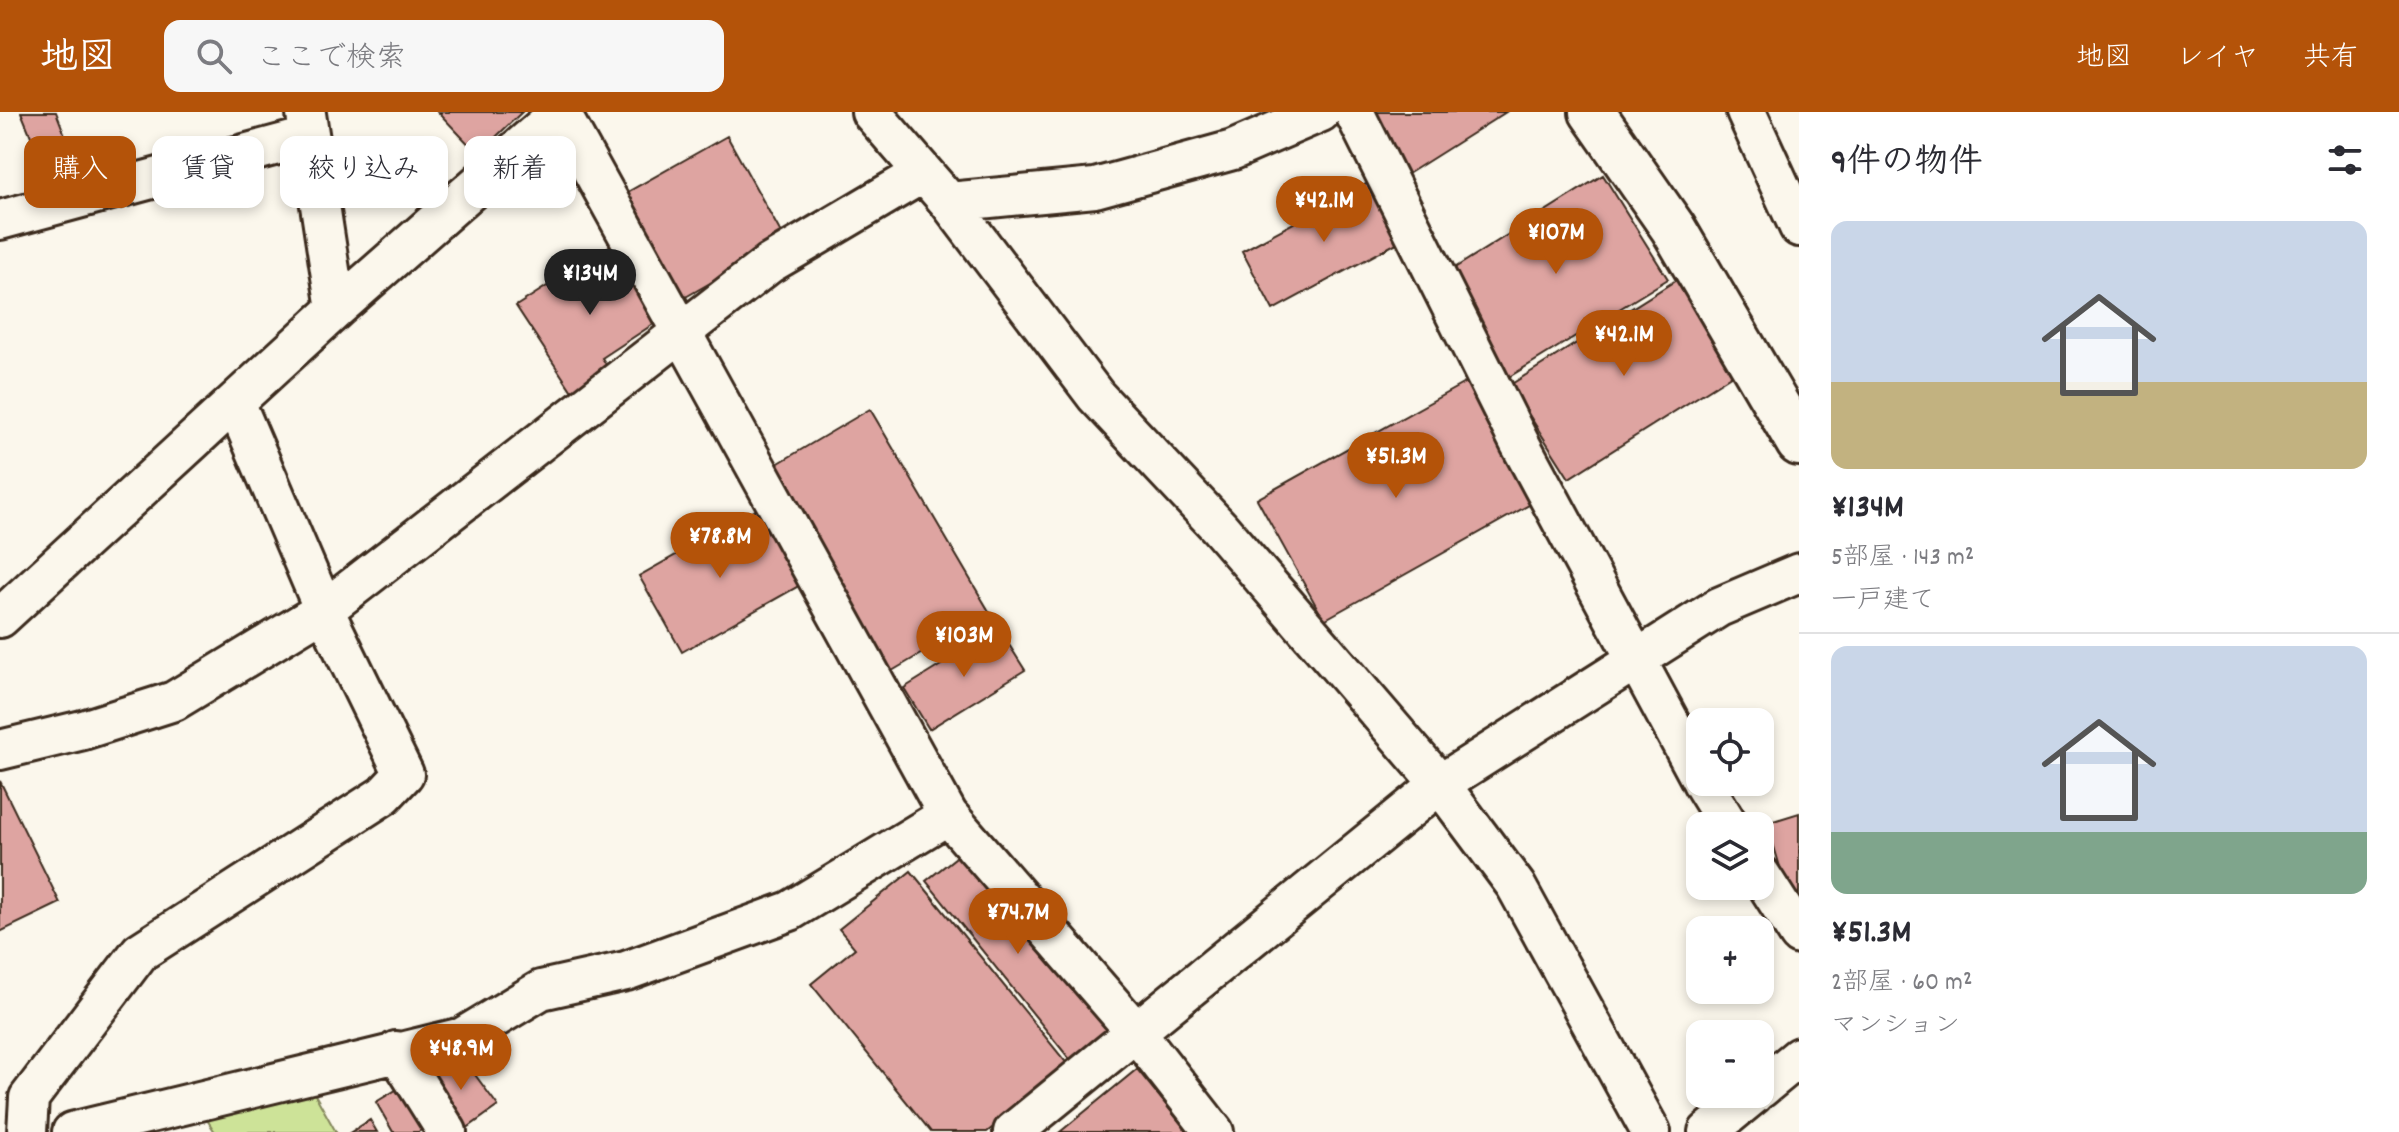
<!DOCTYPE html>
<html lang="ja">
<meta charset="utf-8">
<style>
:root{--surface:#fff;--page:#f7f7f7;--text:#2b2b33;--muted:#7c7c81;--line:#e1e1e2;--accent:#b45309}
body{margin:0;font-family:Dekko,"Klee One",sans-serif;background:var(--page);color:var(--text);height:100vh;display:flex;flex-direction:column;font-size:30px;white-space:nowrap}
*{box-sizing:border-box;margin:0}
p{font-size:26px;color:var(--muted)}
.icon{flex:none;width:44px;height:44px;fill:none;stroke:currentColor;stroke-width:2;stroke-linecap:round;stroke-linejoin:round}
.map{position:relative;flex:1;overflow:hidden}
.sheet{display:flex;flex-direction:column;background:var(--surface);width:600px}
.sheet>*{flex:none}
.top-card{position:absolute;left:24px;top:24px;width:760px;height:72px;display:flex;gap:16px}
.tools{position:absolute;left:1686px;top:596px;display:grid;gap:16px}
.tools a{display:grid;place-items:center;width:88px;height:88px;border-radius:16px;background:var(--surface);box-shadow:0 4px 12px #0003;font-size:40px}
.price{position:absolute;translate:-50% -68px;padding:0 18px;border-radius:28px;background:var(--accent);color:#fff;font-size:26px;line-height:52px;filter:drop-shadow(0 2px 4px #0008)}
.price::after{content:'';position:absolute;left:50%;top:48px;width:24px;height:18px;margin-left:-12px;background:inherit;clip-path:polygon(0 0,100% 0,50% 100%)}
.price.active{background:#222;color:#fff}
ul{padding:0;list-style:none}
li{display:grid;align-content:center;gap:16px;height:424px;padding:0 32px}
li+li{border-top:2px solid var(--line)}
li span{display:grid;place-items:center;height:248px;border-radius:16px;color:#555}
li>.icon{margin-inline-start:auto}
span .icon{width:144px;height:144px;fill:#fffc;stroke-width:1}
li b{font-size:34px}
h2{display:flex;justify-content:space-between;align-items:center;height:96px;padding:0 32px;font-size:34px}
.tag{padding:0 28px;border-radius:16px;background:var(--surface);box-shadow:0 4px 12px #0003;font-size:28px;line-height:72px}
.tag.active{background:var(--accent);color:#fff}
header{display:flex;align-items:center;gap:48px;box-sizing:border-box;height:112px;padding:0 40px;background:var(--accent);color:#fff}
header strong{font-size:38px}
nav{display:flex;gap:44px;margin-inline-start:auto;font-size:28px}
.search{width:560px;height:72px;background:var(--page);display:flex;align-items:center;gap:20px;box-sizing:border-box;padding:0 28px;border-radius:16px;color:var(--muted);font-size:30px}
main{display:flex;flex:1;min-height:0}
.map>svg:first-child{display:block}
</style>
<header>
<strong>地図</strong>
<div class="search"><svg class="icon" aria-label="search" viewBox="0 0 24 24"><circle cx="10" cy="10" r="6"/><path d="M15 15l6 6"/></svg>ここで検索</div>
<nav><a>地図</a><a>レイヤ</a><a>共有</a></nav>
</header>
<main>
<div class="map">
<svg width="1799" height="1020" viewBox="0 0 1799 1020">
<rect width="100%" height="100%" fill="#fbf7ec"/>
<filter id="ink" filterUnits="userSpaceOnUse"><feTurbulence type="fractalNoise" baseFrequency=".0125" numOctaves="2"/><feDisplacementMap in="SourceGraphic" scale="16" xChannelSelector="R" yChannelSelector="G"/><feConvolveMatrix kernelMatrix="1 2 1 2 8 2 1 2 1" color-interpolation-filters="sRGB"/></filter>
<g filter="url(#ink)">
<!-- green -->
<path fill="#cde398" stroke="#84865b" stroke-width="2" d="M 308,970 L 336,1020 L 215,1020 L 202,1000 Z"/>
<!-- building -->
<path fill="#dea4a1" stroke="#3b2a1e" stroke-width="2" d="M 21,0 L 56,0 L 75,49 L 46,61 Z
M 438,0 L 522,0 L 478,42 Z
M 1368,0 L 1506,0 L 1408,62 Z
M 727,24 L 785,128 L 684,186 L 626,81 Z
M 1603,63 L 1668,167 L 1509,265 L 1445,162 Z
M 1375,67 L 1406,126 L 1273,198 L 1242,139 Z
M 616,130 L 664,205 L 602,246 L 613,263 L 577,287 L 516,194 Z
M 1678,167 L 1737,260 L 1569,366 L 1510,273 Z
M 1468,269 L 1536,389 L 1324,508 L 1257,387 Z
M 870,297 L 990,501 L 892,559 L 772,355 Z
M 759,396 L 802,472 L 682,540 L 639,464 Z
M 999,517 L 1025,558 L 929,617 L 904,576 Z
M 0,669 L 60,791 L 0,820 Z
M 1799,701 L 1799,807 L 1793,799 L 1767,711 Z
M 965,738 L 1111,919 L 1072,950 L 926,769 Z
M 911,759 L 1069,954 L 987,1020 L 931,1020 L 811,872 L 855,836 L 839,817 Z
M 459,941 L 498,994 L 463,1019 L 424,966 Z
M 1137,957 L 1188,1020 L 1060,1020 Z
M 406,972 L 430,1013 L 418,1020 L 393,1020 L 376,990 Z
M 370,1008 L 377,1020 L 351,1020 Z"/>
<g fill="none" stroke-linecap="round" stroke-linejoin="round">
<defs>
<path id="minor" d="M 560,0 L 948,703 L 1136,920 L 1214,1020
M 871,0 L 949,90 L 1096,284 L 1219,415 L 1440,672 L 1516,774 L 1651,1020
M 1354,0 L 1519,330 L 1700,666
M 1746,0 L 1799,115
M 306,2 L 336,197
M 949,90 L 1095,76 L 1233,38 L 1321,0
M 0,108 L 307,25
M 0,506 L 336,197 L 560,0
M 0,638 L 83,618 L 174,589 L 324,498 L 769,152 L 923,61
M 1702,670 L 1729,714
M 1760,762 L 1799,823
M 396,939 L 447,1020
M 1760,977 L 1799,945
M 27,1020 L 29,986 L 140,840 L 384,683 L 404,662 L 324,498 L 235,290
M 72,1020 L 463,925 L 541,878 L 626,859 L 790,799 L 948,703
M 1013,1020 L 1440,672 L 1719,495 L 1799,461
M 1708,1020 L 1754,982"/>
<path id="secondary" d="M 1592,0 L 1673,116 L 1799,331"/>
</defs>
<!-- minor casing -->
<use href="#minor" stroke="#3b2a1e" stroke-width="44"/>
<!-- secondary casing -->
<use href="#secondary" stroke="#3b2a1e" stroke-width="50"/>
<!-- minor -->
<use href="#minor" stroke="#fbf7ec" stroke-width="38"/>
<!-- secondary -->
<use href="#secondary" stroke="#fbf7ec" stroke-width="44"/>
</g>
</g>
</svg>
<div class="tools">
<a><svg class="icon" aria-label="locate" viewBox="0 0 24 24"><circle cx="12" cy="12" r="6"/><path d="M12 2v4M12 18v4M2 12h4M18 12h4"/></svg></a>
<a><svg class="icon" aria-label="layers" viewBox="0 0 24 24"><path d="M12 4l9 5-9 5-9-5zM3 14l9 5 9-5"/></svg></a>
<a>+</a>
<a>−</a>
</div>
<b class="price" style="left:1324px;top:132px">¥42.1M</b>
<b class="price" style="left:1556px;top:164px">¥107M</b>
<b class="price active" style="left:590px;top:205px">¥134M</b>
<b class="price" style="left:1624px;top:266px">¥42.1M</b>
<b class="price" style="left:1396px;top:388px">¥51.3M</b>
<b class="price" style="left:720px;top:468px">¥78.8M</b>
<b class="price" style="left:964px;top:567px">¥103M</b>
<b class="price" style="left:1018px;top:844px">¥74.7M</b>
<b class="price" style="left:461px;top:980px">¥48.9M</b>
<div class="top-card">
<a class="tag active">購入</a>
<a class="tag">賃貸</a>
<a class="tag">絞り込み</a>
<a class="tag">新着</a>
</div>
</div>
<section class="sheet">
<h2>9件の物件<svg class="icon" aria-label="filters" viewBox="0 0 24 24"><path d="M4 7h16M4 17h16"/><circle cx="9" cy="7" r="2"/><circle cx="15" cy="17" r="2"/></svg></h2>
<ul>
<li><span style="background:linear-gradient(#c9d6e8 65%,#c2b280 0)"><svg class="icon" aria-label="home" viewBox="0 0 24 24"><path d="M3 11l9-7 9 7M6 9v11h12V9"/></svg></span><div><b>¥134M</b><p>5部屋 · 143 m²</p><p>一戸建て</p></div></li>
<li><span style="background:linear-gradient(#c9d6e8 75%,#7fa58c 0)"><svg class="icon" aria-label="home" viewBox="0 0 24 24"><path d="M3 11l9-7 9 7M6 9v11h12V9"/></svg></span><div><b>¥51.3M</b><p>2部屋 · 60 m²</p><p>マンション</p></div></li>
</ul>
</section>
</main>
